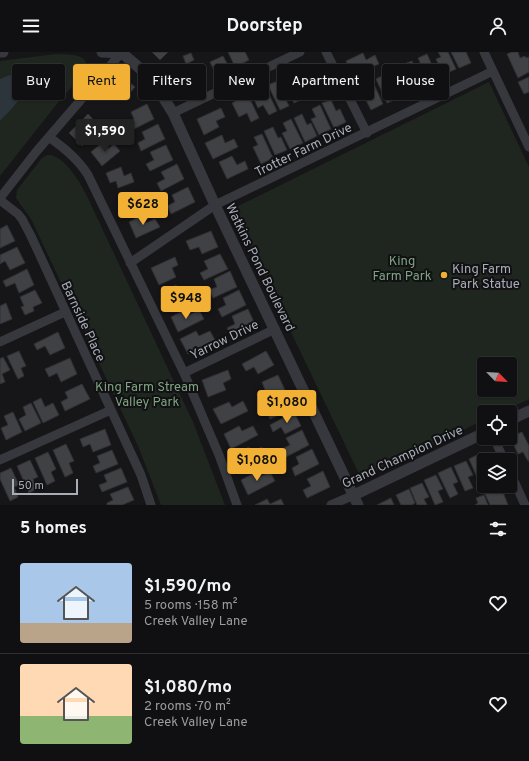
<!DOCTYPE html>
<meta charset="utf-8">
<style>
:root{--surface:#101012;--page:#19191b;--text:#f1f3f6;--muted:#9c9d9f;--line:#303032;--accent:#f2b134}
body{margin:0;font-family:Overpass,sans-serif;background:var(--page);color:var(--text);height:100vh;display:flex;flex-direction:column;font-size:15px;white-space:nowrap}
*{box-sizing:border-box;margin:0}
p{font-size:13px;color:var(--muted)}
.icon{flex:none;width:22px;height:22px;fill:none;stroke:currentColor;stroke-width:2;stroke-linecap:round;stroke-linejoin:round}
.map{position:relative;height:453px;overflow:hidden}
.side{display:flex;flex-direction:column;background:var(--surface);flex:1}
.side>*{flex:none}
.banner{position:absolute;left:12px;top:12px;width:505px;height:36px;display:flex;gap:8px}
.needle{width:26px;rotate:115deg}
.controls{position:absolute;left:477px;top:305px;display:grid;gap:8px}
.controls a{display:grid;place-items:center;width:40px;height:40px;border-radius:4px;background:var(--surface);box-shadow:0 1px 3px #0004,0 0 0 1px var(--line);font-size:20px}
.scale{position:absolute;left:12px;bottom:10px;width:66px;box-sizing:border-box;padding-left:4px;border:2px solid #a8adb8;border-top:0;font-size:11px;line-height:14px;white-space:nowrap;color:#a8adb8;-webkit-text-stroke:3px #111113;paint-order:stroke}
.price{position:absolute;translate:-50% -34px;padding:0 9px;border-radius:4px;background:var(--accent);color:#111;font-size:13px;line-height:26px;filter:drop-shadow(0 1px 2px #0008)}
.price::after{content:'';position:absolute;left:50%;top:24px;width:12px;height:9px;margin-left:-6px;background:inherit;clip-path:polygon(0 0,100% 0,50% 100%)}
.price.on{background:#222;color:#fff}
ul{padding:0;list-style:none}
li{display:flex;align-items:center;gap:12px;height:100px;padding:0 20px}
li+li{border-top:1px solid var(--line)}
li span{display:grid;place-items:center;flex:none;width:112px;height:80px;border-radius:4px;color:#555}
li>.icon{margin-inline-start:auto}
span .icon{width:48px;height:48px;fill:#fffc;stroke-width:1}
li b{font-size:17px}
h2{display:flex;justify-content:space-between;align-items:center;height:48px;padding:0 20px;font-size:17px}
.tag{padding:0 14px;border-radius:4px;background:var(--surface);box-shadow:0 1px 3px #0004,0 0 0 1px var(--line);font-size:14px;line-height:36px}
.tag.on{background:var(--accent);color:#111}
header{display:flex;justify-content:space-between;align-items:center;height:52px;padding:0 20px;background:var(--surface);font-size:18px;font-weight:700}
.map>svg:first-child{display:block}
</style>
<header><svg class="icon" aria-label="menu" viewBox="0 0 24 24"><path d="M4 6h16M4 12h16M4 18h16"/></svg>Doorstep<svg class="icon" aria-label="person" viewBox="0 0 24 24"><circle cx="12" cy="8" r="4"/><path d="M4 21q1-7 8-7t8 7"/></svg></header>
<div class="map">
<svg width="529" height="453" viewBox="0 0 529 453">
<rect width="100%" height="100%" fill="#161618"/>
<!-- green -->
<path fill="#1e261f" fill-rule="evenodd" d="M 56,2 C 67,3 89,0 87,18 L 60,48 L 0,124 L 0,9 Z
M 489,30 L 529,115 L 529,347 L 502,360 L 484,360 L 484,368 L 361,426 L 232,157 ZM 484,312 L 510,312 L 510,338 L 484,338 Z
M 47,103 C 63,101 80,130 86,142 L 193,370 L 225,453 L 161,453 L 138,394 L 31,167 L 16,146 L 17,138 L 42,106 Z"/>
<!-- water -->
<path fill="#2c353c" d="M 15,21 L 24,25 C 29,42 11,57 0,69 L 0,27 Z"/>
<!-- building -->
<path fill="#404145" stroke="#303034" d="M 152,0 L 168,0 L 160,8 Z
M 228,0 L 245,0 L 249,8 L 235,15 Z
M 438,0 L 448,0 L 456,17 L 443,23 L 436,7 L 441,5 Z
M 451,0 L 466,0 L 471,11 L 459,16 Z
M 512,0 L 518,0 L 520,6 L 525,4 L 526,6 L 529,5 L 529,20 L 518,26 L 507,2 Z
M 191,1 L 194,8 L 186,12 L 183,4 Z
M 363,1 L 366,8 L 375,3 L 379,12 L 369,16 L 369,14 L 351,22 L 346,9 Z
M 427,2 L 432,13 L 435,11 L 442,24 L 429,30 L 418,6 Z
M 223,4 L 230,17 L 217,24 L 210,10 Z
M 412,9 L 417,19 L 421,18 L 427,31 L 415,36 L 404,12 Z
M 318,11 L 328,33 L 319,38 L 316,31 L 307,35 L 300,20 Z
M 401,14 L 413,38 L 400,44 L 392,28 L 397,25 L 393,18 Z
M 189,17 L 193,24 L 202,20 L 206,28 L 181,40 L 174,24 Z
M 297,20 L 303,33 L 298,36 L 303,47 L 294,51 L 283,26 Z
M 384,23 L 389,34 L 393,32 L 399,46 L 387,51 L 376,27 Z
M 122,24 L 135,35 L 123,49 L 117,43 L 112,49 L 105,43 Z
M 529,25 L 529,40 L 524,42 L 518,30 Z
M 280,28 L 288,45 L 285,46 L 289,54 L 280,58 L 268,33 Z
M 372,28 L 383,52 L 371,58 L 363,42 L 368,40 L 364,32 Z
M 265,34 L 277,59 L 269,63 L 263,53 L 258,56 L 251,41 Z
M 248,43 L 259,66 L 251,70 L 247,61 L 239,65 L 232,51 Z
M 331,48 L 336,59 L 340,57 L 346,70 L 334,76 L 322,51 Z
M 147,52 L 154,67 L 130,79 L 127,71 L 134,67 L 131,60 Z
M 320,53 L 331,77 L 319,83 L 311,67 L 316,65 L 312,57 Z
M 221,56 L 225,65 L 216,69 L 219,75 L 204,83 L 197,67 Z
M 88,62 L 95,69 L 89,75 L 94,81 L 82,94 L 69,81 Z
M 302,62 L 307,73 L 311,71 L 317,84 L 305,90 L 294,66 Z
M 291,67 L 303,91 L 290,97 L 282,81 L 287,79 L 283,71 Z
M 158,72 L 165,87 L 141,99 L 138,91 L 145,87 L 142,80 Z
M 273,75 L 278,86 L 281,85 L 287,98 L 275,103 L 264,79 Z
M 262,82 L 273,106 L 261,112 L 253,95 L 258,93 L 254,85 Z
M 222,83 L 225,91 L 234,87 L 238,95 L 213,107 L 205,91 Z
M 103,90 L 108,97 L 114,92 L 120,99 L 102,114 L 91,100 Z
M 166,93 L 173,108 L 150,119 L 146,112 L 154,108 L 150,100 Z
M 232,104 L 237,113 L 245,109 L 248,117 L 227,127 L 219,110 Z
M 177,112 L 184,127 L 161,139 L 157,131 L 165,127 L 161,120 Z
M 121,115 L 124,124 L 131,121 L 134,130 L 118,136 L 116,129 L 110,131 L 106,121 Z
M 188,135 L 195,150 L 171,162 L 167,154 L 175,150 L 172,143 Z
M 131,141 L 134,149 L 144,145 L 147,153 L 125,162 L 119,147 Z
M 142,163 L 146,171 L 155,167 L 160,175 L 136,186 L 129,170 Z
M 7,173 L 15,189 L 0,196 L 0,177 Z
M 211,179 L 218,195 L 202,202 L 199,195 L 190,198 L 186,189 Z
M 17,195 L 25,211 L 10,218 L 5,209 L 0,212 L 0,203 Z
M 220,202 L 228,217 L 204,228 L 200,221 L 208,217 L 204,209 Z
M 175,205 L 178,213 L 172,216 L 176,225 L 159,233 L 151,216 Z
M 27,217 L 34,233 L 19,241 L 15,231 L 6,235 L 3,229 Z
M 230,219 L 237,235 L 213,246 L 209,238 L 217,235 L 214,227 Z
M 176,233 L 181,242 L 187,239 L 191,248 L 174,256 L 170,248 L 167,250 L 162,240 Z
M 35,238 L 42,251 L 33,255 L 34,259 L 25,263 L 21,255 L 24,254 L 20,245 Z
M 239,238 L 246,253 L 222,265 L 218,257 L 226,253 L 223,246 Z
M 6,251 L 12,267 L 0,272 L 0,254 Z
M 187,257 L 189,263 L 199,258 L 204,267 L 178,280 L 171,265 Z
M 248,257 L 255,272 L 231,283 L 227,276 L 235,272 L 232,264 Z
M 196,279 L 199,284 L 210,279 L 215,288 L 188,302 L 180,287 Z
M 58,280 L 65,296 L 50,303 L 45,294 L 37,298 L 34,292 Z
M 19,299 L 26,314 L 21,316 L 24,324 L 18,327 L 7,304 Z
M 266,299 L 274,313 L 258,322 L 254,315 L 246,319 L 242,312 Z
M 3,305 L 10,318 L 2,322 L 5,330 L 0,332 L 0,307 Z
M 70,306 L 77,322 L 61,330 L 57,321 L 49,325 L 45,317 Z
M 228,318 L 231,327 L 223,331 L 226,338 L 208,345 L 202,328 Z
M 278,323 L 285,338 L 261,349 L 257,342 L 265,338 L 262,330 Z
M 82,332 L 90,347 L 65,359 L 61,350 L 68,346 L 65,340 Z
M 286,340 L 294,356 L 270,367 L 266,359 L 274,356 L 270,348 Z
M 41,346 L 45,355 L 53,351 L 59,363 L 43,371 L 33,350 Z
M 243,349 L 248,359 L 221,372 L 213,357 L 229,350 L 232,355 Z
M 31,351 L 41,371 L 25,379 L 19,367 L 26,363 L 23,355 Z
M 13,360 L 22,380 L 6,388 L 1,376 L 8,373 L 4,364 Z
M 294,360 L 301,374 L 285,382 L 281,375 L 273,380 L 270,373 Z
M 239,374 L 242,379 L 253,374 L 258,383 L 231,397 L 224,382 Z
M 105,377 L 111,393 L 93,400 L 90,392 L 83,395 L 80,387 Z
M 302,378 L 309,393 L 286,405 L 282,397 L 290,393 L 286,386 Z
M 522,380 L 529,394 L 529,409 L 528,409 L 523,400 L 518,402 L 510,385 Z
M 66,392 L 74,409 L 69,411 L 73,421 L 65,425 L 53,398 Z
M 249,395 L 251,400 L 262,395 L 267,404 L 240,418 L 233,403 Z
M 312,397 L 319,412 L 295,424 L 292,416 L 299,412 L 296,405 Z
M 112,398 L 118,412 L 96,421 L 93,414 L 100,411 L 97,404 Z
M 48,400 L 56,417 L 51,420 L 55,429 L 47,433 L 35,406 Z
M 481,401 L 484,408 L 483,418 L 484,430 L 480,432 L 469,407 Z
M 30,408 L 38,425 L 33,427 L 37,437 L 29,441 L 17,414 Z
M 466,409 L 473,423 L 468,425 L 473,436 L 465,439 L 454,414 Z
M 451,415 L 458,430 L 453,432 L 458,442 L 450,446 L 438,421 Z
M 11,416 L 19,433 L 14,435 L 18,445 L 10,449 L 0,427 L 0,421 Z
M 121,416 L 127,430 L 102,440 L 99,433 L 107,430 L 104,423 Z
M 323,419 L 330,435 L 307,446 L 303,438 L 311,434 L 307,427 Z
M 256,420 L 259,425 L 270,420 L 275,429 L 248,443 L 241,428 Z
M 436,423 L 443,437 L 438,439 L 443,450 L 435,453 L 424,428 Z
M 422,431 L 429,445 L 424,447 L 427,453 L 417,453 L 410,436 Z
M 128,435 L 134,448 L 122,453 L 107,453 L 107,451 L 113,448 L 110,442 Z
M 409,437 L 415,451 L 412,453 L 401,453 L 396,443 Z
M 495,438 L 497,442 L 503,440 L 508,453 L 490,453 L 485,442 Z
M 484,443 L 488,453 L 475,453 L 478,451 L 476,446 Z
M 391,446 L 394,453 L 377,453 Z
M 267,447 L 270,452 L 281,447 L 284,453 L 255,453 Z"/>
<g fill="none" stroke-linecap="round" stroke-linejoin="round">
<!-- minor -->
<path stroke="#37383d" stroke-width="9" d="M 326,0 L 367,81
M 484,0 L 529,95
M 173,61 L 300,0
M 49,85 C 64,96 78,107 88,123 L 184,321 L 219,403 L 237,453
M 0,146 L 36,100 L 122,0
M 0,148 L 18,162 L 22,167 L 31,184 L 141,423 L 151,453
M 130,211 L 215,153 L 493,19
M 0,290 L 65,260
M 184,321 L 275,277
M 494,386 L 504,408
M 0,408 L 111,358
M 510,420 L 525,453
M 331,453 L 354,443"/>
<!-- tertiary -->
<path stroke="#37383d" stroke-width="11" d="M 0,0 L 3,0
M 102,0 L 121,1
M 121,0 L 152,27 L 173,61 L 215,153 L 358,453
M 510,368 L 529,359
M 354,443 L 484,381"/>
</g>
<!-- markers -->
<circle fill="#f2b134" stroke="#111113" stroke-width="1.5" cx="444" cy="223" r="4"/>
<g text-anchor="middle" stroke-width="4" stroke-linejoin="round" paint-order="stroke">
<!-- street labels -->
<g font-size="13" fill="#a8adb8" stroke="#111113">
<text transform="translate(303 97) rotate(-26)" y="5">Trotter Farm Drive</text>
<text transform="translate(261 215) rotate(64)" y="5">Watkins Pond Boulevard</text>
<text transform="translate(84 269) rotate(65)" y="5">Barnside Place</text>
<text transform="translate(224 287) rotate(-26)" y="5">Yarrow Drive</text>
<text transform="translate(402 404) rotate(-25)" y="5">Grand Champion Drive</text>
</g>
<!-- park labels -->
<g font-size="13" fill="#7fa381" stroke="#111113">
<text x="402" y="213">King<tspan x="402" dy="15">Farm Park</tspan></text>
<text x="147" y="339">King Farm Stream<tspan x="147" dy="15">Valley Park</tspan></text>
</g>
<!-- poi labels -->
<g font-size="13" fill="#a8adb8" stroke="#111113" text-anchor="start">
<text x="452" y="221">King Farm<tspan x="452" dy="15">Park Statue</tspan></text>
</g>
</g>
</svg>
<div class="controls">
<a><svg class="needle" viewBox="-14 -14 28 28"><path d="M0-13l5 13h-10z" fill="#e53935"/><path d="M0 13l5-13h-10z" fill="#9c9d9f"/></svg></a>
<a><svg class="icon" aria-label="locate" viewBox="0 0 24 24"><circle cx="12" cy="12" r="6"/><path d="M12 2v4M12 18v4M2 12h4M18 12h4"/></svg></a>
<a><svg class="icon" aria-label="layers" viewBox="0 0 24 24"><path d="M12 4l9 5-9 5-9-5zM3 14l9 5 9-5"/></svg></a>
</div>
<div class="scale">50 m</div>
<b class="price on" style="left:105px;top:101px">$1,590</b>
<b class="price" style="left:143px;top:174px">$628</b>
<b class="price" style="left:186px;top:268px">$948</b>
<b class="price" style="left:287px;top:372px">$1,080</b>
<b class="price" style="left:257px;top:430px">$1,080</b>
<div class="banner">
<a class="tag">Buy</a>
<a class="tag on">Rent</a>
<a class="tag">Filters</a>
<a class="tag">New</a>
<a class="tag">Apartment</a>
<a class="tag">House</a>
</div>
</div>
<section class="side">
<h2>5 homes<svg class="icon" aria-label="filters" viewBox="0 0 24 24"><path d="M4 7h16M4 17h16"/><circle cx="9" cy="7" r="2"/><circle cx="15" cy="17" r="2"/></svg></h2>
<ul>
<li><span style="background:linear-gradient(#a9c7e8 75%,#b9a48a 0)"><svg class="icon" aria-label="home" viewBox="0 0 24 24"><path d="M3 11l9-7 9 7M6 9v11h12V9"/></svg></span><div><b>$1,590/mo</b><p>5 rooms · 158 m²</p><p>Creek Valley Lane</p></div><svg class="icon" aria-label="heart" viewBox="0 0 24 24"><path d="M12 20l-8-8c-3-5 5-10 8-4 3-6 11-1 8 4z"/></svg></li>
<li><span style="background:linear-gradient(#ffd9b3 65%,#8fb573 0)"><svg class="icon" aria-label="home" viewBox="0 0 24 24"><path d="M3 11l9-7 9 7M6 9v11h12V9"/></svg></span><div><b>$1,080/mo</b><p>2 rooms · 70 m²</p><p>Creek Valley Lane</p></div><svg class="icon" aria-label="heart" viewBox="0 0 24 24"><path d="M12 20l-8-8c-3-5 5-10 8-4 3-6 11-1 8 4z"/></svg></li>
</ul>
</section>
